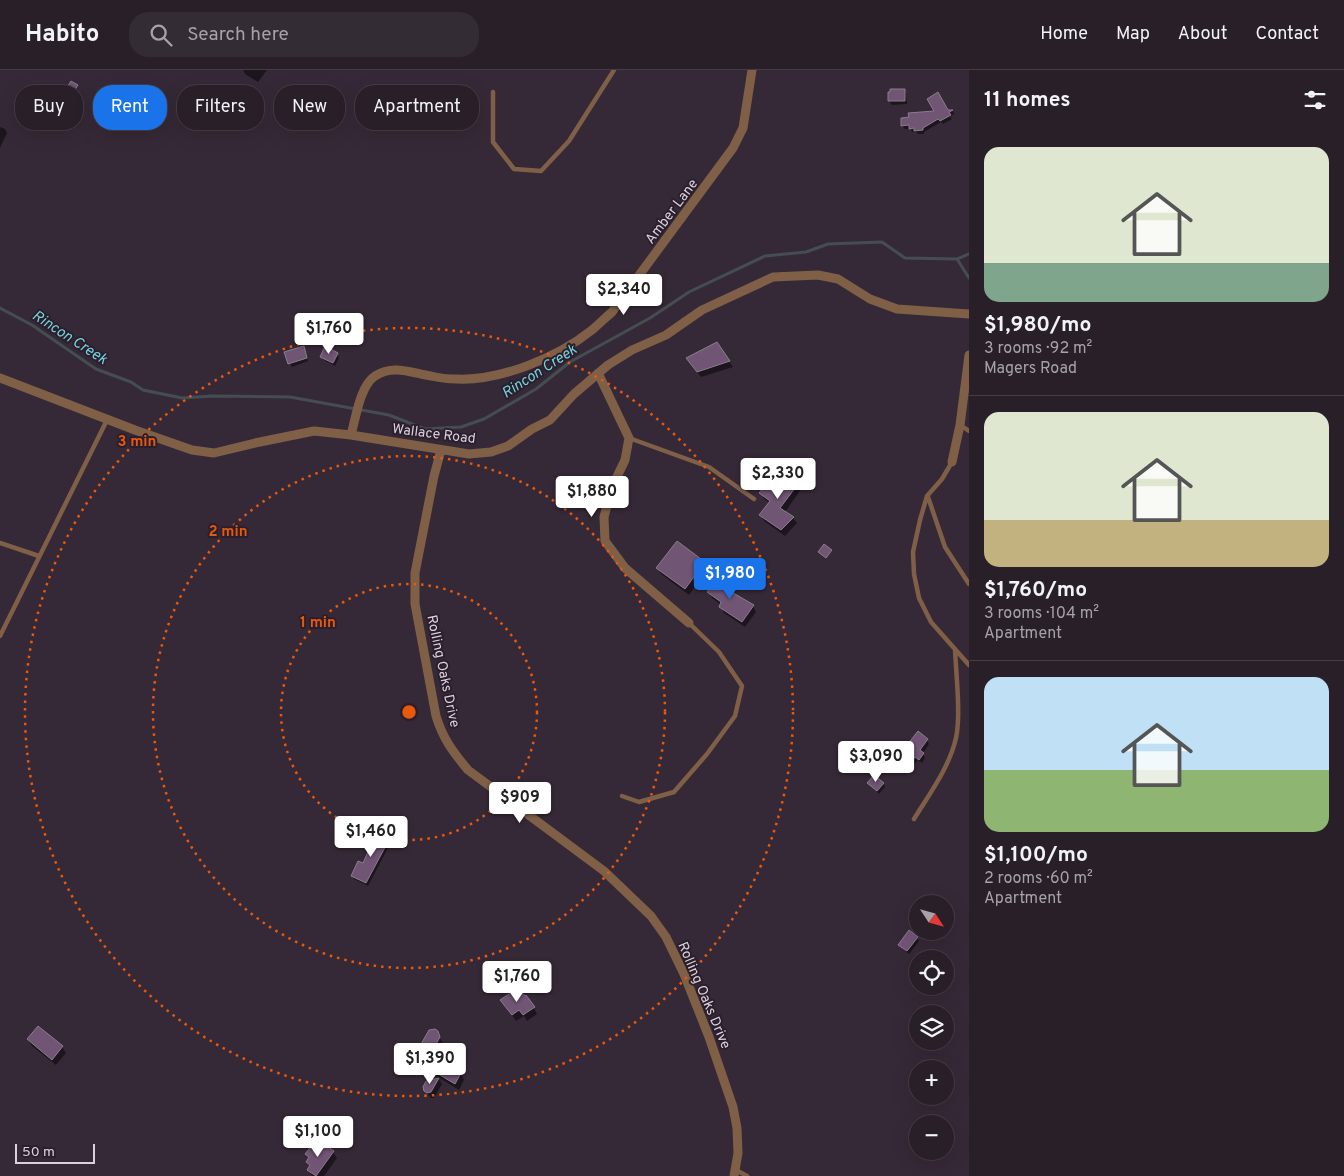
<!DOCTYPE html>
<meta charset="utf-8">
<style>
:root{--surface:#281f29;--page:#342c35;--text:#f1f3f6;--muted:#a5a2a8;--line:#443d46;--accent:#1a73e8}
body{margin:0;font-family:Overpass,sans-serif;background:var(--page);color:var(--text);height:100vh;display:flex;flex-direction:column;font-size:19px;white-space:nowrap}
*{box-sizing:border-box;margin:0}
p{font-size:16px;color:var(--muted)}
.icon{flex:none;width:28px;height:28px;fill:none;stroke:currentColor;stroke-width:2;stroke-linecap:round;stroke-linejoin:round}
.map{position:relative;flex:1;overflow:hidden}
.details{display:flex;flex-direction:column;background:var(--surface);width:375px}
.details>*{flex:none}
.banner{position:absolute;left:15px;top:15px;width:475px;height:45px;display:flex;gap:10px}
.needle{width:32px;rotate:126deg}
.buttons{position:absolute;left:909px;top:825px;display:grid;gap:10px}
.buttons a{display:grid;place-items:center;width:45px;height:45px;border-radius:50%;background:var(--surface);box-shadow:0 5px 20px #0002,0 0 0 1px var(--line);font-size:25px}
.scale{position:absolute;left:15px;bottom:12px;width:80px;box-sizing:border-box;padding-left:5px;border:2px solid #dad2db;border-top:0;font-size:14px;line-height:18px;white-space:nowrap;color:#dad2db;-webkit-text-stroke:4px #2b1f2d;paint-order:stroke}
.price{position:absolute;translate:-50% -42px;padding:0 11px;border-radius:5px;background:#fff;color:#222;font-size:16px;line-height:32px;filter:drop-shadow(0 1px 2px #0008)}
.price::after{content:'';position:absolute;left:50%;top:30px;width:15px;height:11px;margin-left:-8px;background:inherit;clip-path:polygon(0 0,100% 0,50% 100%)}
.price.current{background:var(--accent);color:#fff}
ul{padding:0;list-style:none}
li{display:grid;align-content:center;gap:10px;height:265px;padding:0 15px}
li+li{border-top:1px solid var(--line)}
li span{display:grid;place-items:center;height:155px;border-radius:15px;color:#555}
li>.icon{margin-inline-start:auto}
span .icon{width:90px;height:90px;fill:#fffc;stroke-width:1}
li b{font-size:21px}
h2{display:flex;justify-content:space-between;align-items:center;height:60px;padding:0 15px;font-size:21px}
.tag{padding:0 18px;border-radius:20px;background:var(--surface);box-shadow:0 5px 20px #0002,0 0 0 1px var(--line);font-size:18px;line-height:45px}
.tag.current{background:var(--accent);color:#fff}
header{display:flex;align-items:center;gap:30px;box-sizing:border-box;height:70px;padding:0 25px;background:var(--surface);border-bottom:1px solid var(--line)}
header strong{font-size:24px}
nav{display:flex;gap:28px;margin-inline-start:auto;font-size:18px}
.search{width:350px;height:45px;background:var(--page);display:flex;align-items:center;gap:12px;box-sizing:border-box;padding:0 18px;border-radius:20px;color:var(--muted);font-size:19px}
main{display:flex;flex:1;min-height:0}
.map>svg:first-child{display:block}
</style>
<header>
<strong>Habito</strong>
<div class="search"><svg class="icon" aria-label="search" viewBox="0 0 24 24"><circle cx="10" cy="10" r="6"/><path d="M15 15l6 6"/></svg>Search here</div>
<nav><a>Home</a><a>Map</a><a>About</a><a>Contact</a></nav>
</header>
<main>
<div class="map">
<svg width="969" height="1106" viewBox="0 0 969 1106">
<rect width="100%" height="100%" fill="#362937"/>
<!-- shadow -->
<path fill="#0007" d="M 243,0 L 267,0 L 258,12 L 245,4 Z
M 904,20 L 906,24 L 907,34 L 892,35 L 889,31 L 889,24 Z
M 953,41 L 954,44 L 950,47 L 952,49 L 943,54 L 941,52 L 924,62 L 924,64 L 918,64 L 916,62 L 912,62 L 911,59 L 905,59 L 902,56 Z
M 0,57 L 5,59 L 7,63 L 0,78 Z
M 716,273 L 733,297 L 701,307 L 691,294 Z
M 303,277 L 308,291 L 292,297 L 290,293 Z
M 337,284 L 339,288 L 335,296 L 324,290 L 322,287 Z
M 797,415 L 800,421 L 785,442 L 793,448 L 797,453 L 785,466 L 764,451 L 761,445 L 770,433 L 764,429 L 761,423 Z
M 704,493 L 708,499 L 689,525 L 661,504 L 657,498 Z
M 730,515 L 733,521 L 732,524 L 753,536 L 756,542 L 745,557 L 724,543 L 721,537 L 721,535 L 712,528 L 709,522 Z
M 927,670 L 929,674 L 923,683 L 925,688 L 922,693 L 918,690 L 909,700 L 900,693 L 898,689 Z
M 869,713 L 883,713 L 885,717 L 879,724 Z
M 389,769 L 391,772 L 368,816 L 354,809 L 352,806 Z
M 917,868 L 919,871 L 909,884 L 899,875 Z
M 502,931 L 534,938 L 537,944 L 527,951 L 524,946 L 516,951 Z
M 437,962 L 443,974 L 437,983 L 439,989 L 461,1004 L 464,1010 L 459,1020 L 423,998 L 419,992 Z
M 28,970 L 62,977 L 66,983 L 56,995 L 32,976 Z
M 439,1009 L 442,1014 L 434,1028 L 431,1028 L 425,1021 L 427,1012 Z
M 318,1079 L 333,1082 L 337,1088 L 324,1106 L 312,1106 L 308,1100 L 310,1097 L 308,1092 L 309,1089 L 307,1084 Z"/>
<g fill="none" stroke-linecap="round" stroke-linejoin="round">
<!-- stream -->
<path stroke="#444e52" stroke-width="3" d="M 957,189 L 969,208
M 0,238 L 32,255 L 96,299 L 131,312 L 143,320 L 182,328 L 212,326 L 290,327 L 389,345 L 425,359 L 461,357 L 484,349 L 536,319 L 570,292 L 650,248 L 689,222 L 765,186 L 806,182 L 828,174 L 882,172 L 905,188 L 957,189 L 969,184"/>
</g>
<!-- building -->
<path fill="#715575" stroke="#8b7c8d" d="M 71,11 L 78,15 L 72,24 L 66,19 Z
M 890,19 L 905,19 L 905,31 L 888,31 L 888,22 L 890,22 Z
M 938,22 L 948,40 L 953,40 L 949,42 L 951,45 L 940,51 L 938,49 L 923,58 L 923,60 L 914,61 L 914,58 L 909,59 L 909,55 L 901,56 L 901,48 L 909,47 L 908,43 L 934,41 L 927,29 Z
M 717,272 L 730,291 L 697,302 L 686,288 Z
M 304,276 L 307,288 L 288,294 L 284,282 Z
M 325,276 L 338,283 L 333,293 L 320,287 Z
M 778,400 L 798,414 L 780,438 L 794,447 L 781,460 L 759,445 L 770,431 L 759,423 Z
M 677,471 L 705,492 L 685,519 L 656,498 Z
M 824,474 L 832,480 L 826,488 L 818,482 Z
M 719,507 L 731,514 L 728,520 L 754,535 L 742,552 L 719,537 L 721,532 L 707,522 Z
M 918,661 L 928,669 L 920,680 L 924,683 L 919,690 L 915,687 L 907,697 L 896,689 Z
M 874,705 L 884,713 L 877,721 L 867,713 Z
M 377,762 L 390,768 L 366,813 L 351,806 L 358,791 L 363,793 Z
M 909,860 L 918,867 L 907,881 L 898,875 Z
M 518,918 L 525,926 L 526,925 L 535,937 L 523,945 L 519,940 L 512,945 L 500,930 Z
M 38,956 L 63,976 L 52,990 L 27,969 Z
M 435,959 L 438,961 L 440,967 L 435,976 L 437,987 L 461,1003 L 455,1014 L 418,992 L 416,983 L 429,960 Z
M 439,1008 L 431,1022 L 427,1023 L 424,1021 L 423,1017 L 426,1011 Z
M 321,1072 L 334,1081 L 316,1106 L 307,1100 L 310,1095 L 306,1092 L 309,1087 L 305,1084 L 313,1074 L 318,1078 Z"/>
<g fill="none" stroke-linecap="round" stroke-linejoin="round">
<!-- lane -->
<path stroke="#7f6047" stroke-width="4.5" d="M 493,22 L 493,72 L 514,99 L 541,101 L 569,71 L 614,0
M 960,355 L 969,361
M 629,368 L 709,397 L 754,429
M 952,392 L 942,409 L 927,426 L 920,450 L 913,482 L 914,504 L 919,528 L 931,552 L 969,595
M 928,427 L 945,477 L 969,514
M 0,473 L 39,486
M 0,566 L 107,350
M 622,726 L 639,732 L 674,722 L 707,684 L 735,646 L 742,616 L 719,582 L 689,553
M 914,749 C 930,723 949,698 956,668 C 961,645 956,604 955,579
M 736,1100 L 747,1106"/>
<!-- street -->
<path stroke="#7f6047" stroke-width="9" d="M 598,303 L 629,368 L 625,390 L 612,417 L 604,447 L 605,471 L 625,498 L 689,553
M 0,308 L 135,360 L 192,380 L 214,383 L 255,373 L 314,361 L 351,365 L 469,384 L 491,382 L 508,376 L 532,359 L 550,350 L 574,324 L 608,295 L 632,280 L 666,265 L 702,240 L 773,207 L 818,205 L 838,209 L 870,229 L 897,239 L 969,244
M 351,365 C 356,347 360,316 375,306 C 393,294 412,303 431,306 C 439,308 449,309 457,309 C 501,311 558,287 592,260 C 599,254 605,248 612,242 L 733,78 L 743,58 L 752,0
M 441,380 L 434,406 L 415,503 L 415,534 L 436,646 C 443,669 453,682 468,700 L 604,801 L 651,846 L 666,867 L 684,904 L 709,967 L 733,1037 L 737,1058 L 738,1083 L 734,1106
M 952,392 L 960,355 L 969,285"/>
</g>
<!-- distance rings -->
<g fill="none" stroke="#e8590c" stroke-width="2.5" stroke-dasharray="2.5 5">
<circle cx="409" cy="642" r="128"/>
<circle cx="409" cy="642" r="256"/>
<circle cx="409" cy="642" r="384"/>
</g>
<g text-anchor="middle" stroke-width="4" stroke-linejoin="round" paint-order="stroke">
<!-- street labels -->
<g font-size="14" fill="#dad2db" stroke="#2b1f2d">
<text transform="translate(671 141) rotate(-53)" y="5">Amber Lane</text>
<text transform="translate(434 363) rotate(7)" y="5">Wallace Road</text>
<text transform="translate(444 601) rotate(78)" y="5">Rolling Oaks Drive</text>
<text transform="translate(705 925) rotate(67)" y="5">Rolling Oaks Drive</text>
</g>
<!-- water labels -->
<g font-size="15" font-style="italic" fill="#74d4de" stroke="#2b1f2d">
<text transform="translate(70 267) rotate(33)" y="5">Rincon Creek</text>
<text transform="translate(539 301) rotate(-33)" y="5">Rincon Creek</text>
</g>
</g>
<circle cx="409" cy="642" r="8" fill="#e8590c" stroke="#2b1f2d" stroke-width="2.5"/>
<g font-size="15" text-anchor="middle" font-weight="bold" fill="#e8590c" stroke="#2b1f2d" stroke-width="4" stroke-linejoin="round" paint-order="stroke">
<text x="137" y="376">3 min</text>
<text x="228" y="466">2 min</text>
<text x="318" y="557">1 min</text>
</g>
</svg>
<div class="buttons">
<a><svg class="needle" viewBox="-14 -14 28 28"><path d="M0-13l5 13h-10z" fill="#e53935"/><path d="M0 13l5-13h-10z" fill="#a5a2a8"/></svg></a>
<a><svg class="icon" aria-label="locate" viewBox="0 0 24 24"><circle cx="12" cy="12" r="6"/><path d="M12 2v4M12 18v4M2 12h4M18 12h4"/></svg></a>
<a><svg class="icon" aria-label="layers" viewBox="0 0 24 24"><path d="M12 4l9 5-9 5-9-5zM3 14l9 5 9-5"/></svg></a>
<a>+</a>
<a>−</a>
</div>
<div class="scale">50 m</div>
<b class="price" style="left:624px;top:246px">$2,340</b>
<b class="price" style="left:329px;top:285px">$1,760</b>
<b class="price" style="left:778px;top:430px">$2,330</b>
<b class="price" style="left:592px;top:448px">$1,880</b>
<b class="price current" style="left:730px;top:530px">$1,980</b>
<b class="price" style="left:876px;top:713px">$3,090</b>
<b class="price" style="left:520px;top:754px">$909</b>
<b class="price" style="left:371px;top:788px">$1,460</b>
<b class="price" style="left:517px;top:933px">$1,760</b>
<b class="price" style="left:430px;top:1015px">$1,390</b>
<b class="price" style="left:318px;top:1088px">$1,100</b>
<div class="banner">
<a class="tag">Buy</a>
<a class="tag current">Rent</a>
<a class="tag">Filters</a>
<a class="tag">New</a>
<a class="tag">Apartment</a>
</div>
</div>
<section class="details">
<h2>11 homes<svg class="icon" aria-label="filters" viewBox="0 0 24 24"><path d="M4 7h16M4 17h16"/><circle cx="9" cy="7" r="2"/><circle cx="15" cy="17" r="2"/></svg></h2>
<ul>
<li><span style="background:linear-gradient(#dfe7d0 75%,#7fa58c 0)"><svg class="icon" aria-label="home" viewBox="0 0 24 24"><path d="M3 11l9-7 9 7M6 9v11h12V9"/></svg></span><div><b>$1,980/mo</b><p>3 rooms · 92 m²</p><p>Magers Road</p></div></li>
<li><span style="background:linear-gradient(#dfe7d0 70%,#c2b280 0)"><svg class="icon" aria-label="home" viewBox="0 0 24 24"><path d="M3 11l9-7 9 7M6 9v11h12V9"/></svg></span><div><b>$1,760/mo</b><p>3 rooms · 104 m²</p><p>Apartment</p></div></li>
<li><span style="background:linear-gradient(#bfe0f5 60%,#8fb573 0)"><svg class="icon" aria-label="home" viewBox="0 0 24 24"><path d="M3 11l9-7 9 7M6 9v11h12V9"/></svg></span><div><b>$1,100/mo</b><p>2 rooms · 60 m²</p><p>Apartment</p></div></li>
</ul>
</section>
</main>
